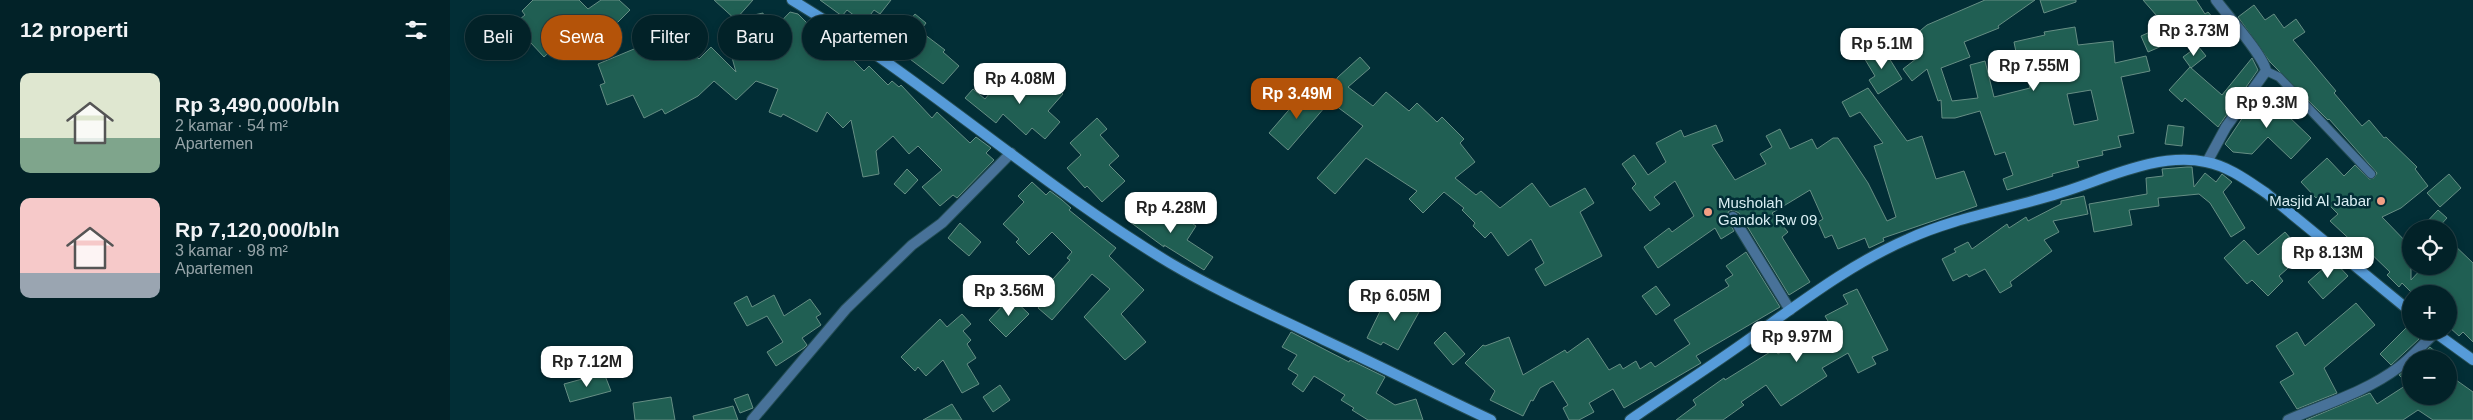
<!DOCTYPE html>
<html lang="id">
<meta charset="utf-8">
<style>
:root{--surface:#022228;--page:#0c2a30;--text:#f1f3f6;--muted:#96a4a8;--line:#233f45;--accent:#b45309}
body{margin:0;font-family:Arial,sans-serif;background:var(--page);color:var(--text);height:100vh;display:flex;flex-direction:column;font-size:19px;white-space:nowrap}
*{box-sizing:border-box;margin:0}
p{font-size:16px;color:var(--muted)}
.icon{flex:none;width:28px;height:28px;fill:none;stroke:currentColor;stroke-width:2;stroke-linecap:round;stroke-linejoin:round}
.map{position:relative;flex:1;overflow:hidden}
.side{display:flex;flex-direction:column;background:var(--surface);width:450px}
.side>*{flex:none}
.top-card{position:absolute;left:15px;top:15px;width:475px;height:45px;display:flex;gap:10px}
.controls{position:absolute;left:1952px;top:220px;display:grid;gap:10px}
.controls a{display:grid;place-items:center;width:55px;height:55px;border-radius:50%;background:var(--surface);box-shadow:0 2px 8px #0003,0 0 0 1px var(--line);font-size:25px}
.price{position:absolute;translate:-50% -42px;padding:0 11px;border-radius:10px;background:#fff;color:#222;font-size:16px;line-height:32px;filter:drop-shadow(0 1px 2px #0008)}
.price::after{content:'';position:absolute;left:50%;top:30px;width:15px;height:11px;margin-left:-8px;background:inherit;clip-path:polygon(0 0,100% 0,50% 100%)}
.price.current{background:var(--accent);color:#fff}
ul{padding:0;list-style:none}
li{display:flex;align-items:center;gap:15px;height:125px;padding:0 20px}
li span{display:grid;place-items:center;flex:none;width:140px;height:100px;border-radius:10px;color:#555}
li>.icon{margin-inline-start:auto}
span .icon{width:60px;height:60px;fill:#fffc;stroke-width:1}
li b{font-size:21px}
h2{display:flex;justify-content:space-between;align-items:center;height:60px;padding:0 20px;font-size:21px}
.tag{padding:0 18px;border-radius:22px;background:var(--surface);box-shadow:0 2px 8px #0003,0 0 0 1px var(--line);font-size:18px;line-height:45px}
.tag.current{background:var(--accent);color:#fff}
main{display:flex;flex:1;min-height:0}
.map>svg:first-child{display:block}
</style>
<main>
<section class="side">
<h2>12 properti<svg class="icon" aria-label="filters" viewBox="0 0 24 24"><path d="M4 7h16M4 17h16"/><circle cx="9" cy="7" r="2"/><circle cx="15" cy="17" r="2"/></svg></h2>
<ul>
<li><span style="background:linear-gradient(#dfe7d0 65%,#7fa58c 0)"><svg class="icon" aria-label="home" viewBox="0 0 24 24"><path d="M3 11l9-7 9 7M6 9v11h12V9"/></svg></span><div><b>Rp 3,490,000/bln</b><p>2 kamar · 54 m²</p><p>Apartemen</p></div></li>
<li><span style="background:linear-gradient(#f6c9c9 75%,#9aa5b1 0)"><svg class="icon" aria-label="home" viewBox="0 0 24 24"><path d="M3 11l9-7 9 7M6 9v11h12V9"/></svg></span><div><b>Rp 7,120,000/bln</b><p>3 kamar · 98 m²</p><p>Apartemen</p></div></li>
</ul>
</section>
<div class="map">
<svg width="2023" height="420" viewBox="0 0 2023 420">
<rect width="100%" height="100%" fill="#022e36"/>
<!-- building -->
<path fill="#205f53" stroke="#668e84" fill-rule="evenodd" d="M 83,0 L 129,0 L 138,9 L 151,0 L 169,0 L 180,10 L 167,23 L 162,18 L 137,41 L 125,28 L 94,57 L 81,43 L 76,48 L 69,38 L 49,52 L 39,37 L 53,28 L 55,31 L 75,15 L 72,11 Z
M 264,0 L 303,0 L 286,19 L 313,13 L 318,35 L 340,12 L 348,14 L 378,44 L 382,41 L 395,56 L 397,54 L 414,71 L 419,66 L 438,85 L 442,81 L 449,87 L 451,85 L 482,118 L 487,112 L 520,143 L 526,137 L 541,148 L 536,153 L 544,160 L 507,198 L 503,195 L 490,206 L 472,187 L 492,170 L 468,146 L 459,154 L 443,136 L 426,151 L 429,174 L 413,177 L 401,120 L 393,128 L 377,112 L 367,132 L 333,114 L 331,117 L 319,112 L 328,89 L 306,81 L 286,100 L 264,81 L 248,96 L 215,114 L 212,109 L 194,118 L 183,95 L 157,105 L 150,85 L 155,83 L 148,64 L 184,49 L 200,34 L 209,43 L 218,35 L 232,50 L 236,46 L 249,59 L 261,47 L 286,72 L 273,25 L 287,21 Z
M 370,0 L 441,0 L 430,14 L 424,10 L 414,23 L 397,10 L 392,16 Z
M 1535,0 L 1585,0 L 1548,26 L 1549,28 L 1514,42 L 1520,57 L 1491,68 L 1502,101 L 1528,98 L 1520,65 L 1535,61 L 1544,97 L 1580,88 L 1572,56 L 1567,57 L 1564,42 L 1595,35 L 1594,32 L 1625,27 L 1628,45 L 1663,41 L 1665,63 L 1696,56 L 1700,71 L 1671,77 L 1684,133 L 1668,136 L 1671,147 L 1652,151 L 1653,155 L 1627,161 L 1629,167 L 1602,174 L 1603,176 L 1557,190 L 1553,179 L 1563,175 L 1555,152 L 1545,155 L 1530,111 L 1505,118 L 1492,118 L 1491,100 L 1488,101 L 1477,69 L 1462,81 L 1453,69 L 1471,55 L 1459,40 L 1477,25 ZM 1641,90 L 1648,120 L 1624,125 L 1617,94 Z
M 1590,0 L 1626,0 L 1626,2 L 1594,13 Z
M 1693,0 L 1746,0 L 1755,14 L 1758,12 L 1771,27 L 1752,43 L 1733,20 L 1720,31 Z
M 1804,5 L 1815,20 L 1824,14 L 1834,28 L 1846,19 L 1855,32 L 1843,40 L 1886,91 L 1884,93 L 1912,126 L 1919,120 L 1934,138 L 1936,137 L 1967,167 L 1965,169 L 1978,186 L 1951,208 L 1932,217 L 1961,247 L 1961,280 L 1974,266 L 1999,266 L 1999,240 L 2023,263 L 2023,342 L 2013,332 L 2009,336 L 1999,327 L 1999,294 L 1986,294 L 1978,286 L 1971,294 L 1963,294 L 1952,283 L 1949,287 L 1937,275 L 1940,272 L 1912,245 L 1909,248 L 1880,221 L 1888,214 L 1869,195 L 1866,198 L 1851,182 L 1877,158 L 1894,176 L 1905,165 L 1919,179 L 1924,178 L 1927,173 L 1879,119 L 1878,120 L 1820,62 L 1788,17 Z
M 465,14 L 476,23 L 470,31 L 495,50 L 493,52 L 509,66 L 493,84 L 456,56 L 457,53 L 443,41 Z
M 1711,27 L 1719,43 L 1698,52 L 1691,36 Z
M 1431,45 L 1452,79 L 1428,94 L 1419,80 L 1425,76 L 1413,56 Z
M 1748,46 L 1756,56 L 1741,68 L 1733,57 Z
M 910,57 L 920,68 L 898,87 L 923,106 L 936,92 L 959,111 L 967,103 L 987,122 L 992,117 L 1014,139 L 1010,143 L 1025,162 L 1005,178 L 1026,195 L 1031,191 L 1050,208 L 1082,183 L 1100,207 L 1135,188 L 1144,203 L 1130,212 L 1152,256 L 1095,286 L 1085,269 L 1094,263 L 1081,239 L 1058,256 L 1041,232 L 1035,238 L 1023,226 L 1025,223 L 1012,210 L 1014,208 L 994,192 L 973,213 L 959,199 L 967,191 L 916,158 L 885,194 L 867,178 L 913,126 L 874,97 L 888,77 Z
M 1802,58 L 1808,70 L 1768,127 L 1735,98 L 1732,102 L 1719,90 L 1740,67 L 1772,95 Z
M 553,77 L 560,83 L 565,78 L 577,87 L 583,80 L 596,92 L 603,84 L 613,94 L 598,111 L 610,122 L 595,139 L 582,128 L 576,135 L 553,114 L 546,123 L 515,98 L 523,89 L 535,99 Z
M 1418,88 L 1457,141 L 1472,136 L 1486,179 L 1514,171 L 1527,206 L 1433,238 L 1434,241 L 1419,248 L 1415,238 L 1388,249 L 1382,235 L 1375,238 L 1368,222 L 1373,219 L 1360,190 L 1322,213 L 1338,232 L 1332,237 L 1360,282 L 1339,295 L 1289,213 L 1283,210 L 1279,211 L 1276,217 L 1284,231 L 1271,239 L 1265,228 L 1208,268 L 1194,247 L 1219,228 L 1222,232 L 1244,216 L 1225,181 L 1204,197 L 1210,204 L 1200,211 L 1182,188 L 1186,184 L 1172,164 L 1184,155 L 1198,175 L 1216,162 L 1206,143 L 1231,130 L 1234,137 L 1266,125 L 1273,141 L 1262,145 L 1285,180 L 1316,164 L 1310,154 L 1322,147 L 1316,136 L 1330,129 L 1340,149 L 1362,139 L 1367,149 L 1383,138 L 1388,138 L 1418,183 L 1437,221 L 1446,217 L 1424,146 L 1433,143 L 1410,112 L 1400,117 L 1392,102 Z
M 856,90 L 875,107 L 838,150 L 819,133 Z
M 1811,90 L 1861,138 L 1841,159 L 1818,137 L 1802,154 L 1783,152 L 1775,144 Z
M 647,118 L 657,129 L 650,135 L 669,156 L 659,165 L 675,181 L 652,202 L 637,186 L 635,188 L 617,168 L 631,155 L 620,143 Z
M 1718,125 L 1734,127 L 1732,146 L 1715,144 Z
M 1737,167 L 1742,167 L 1744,187 L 1755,173 L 1766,182 L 1772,174 L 1782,182 L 1773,192 L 1795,228 L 1781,237 L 1760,203 L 1749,194 L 1708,198 L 1709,206 L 1679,210 L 1682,225 L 1644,232 L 1639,204 L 1697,194 L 1696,178 L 1713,176 L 1712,169 Z
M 457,169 L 468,180 L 455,194 L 444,184 Z
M 1999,174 L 2011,188 L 1990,207 L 1977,193 Z
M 582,182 L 596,195 L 600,191 L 612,200 L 621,208 L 619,210 L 666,248 L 659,256 L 694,290 L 671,314 L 696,342 L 675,360 L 634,317 L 660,289 L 642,274 L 602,320 L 588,308 L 600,293 L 595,288 L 620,260 L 617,258 L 622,252 L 602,232 L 579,255 L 566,242 L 569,239 L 553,224 L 574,202 L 568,196 Z
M 1634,196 L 1638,214 L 1603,221 L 1609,232 L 1594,240 L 1602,251 L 1560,282 L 1562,286 L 1550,293 L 1535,269 L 1519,277 L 1517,274 L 1503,281 L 1492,259 L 1506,252 L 1504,249 L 1518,242 L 1522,249 L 1557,224 L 1559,228 L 1576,217 L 1578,221 L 1611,204 L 1611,201 Z
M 685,205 L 710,223 L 722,205 L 735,214 L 733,217 L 746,226 L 737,240 L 763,257 L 754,270 L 714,245 L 714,247 L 676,219 Z
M 1988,210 L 1997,218 L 1987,229 L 1970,229 Z
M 510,223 L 531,242 L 519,256 L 498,238 Z
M 1835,232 L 1854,254 L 1829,276 L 1833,281 L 1818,296 L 1802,280 L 1797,284 L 1774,258 L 1794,240 L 1808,255 Z
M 1296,252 L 1330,307 L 1246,356 L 1251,363 L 1174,408 L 1163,389 L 1139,403 L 1144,412 L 1129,420 L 1119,420 L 1113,408 L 1118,405 L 1103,381 L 1090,388 L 1083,401 L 1081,400 L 1073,416 L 1040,400 L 1045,391 L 1015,363 L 1033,345 L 1035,346 L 1059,337 L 1073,375 L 1115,350 L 1117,353 L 1138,338 L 1159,370 L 1170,364 L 1173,369 L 1186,361 L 1190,369 L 1201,362 L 1205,367 L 1240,344 L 1224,320 L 1279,286 L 1275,280 L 1283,275 L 1276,266 Z
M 1883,260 L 1898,276 L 1873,299 L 1858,282 Z
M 1206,286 L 1220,305 L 1206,315 L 1192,296 Z
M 1407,289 L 1438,350 L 1422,357 L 1426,364 L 1408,373 L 1398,353 L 1372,368 L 1377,376 L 1331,406 L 1316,385 L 1291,402 L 1294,405 L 1273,420 L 1226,420 L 1246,405 L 1243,400 L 1274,378 L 1275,380 L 1325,349 L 1328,354 L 1355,338 L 1354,335 L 1378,321 L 1375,316 L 1398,304 L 1393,295 Z
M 964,293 L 974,303 L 948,350 L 933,342 L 931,345 L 917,338 L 936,299 L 951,305 Z
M 324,295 L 334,316 L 360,299 L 371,314 L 366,317 L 371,325 L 352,338 L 357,345 L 354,348 L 326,366 L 317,352 L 333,342 L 317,316 L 297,326 L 284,303 L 297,296 L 302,307 Z
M 561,297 L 579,314 L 556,337 L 539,320 Z
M 1906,303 L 1925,325 L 1874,368 L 1887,393 L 1847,409 L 1830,382 L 1844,374 L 1826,346 L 1847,332 L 1855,346 Z
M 512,314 L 521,324 L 513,331 L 521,340 L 517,344 L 526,358 L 517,364 L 529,384 L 512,393 L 493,360 L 476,376 L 468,367 L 465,371 L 451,357 L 490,319 L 497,327 Z
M 1957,327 L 1969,339 L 1941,365 L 1930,354 Z
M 841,332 L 899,362 L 900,360 L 935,377 L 926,393 L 945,405 L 966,399 L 973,420 L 918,420 L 902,410 L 904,408 L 891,400 L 895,395 L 864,376 L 853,392 L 842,384 L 848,375 L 838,369 L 847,355 L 832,347 Z
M 995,332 L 1015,354 L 1003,365 L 984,343 Z
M 1980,347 L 1994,359 L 1969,359 Z
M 1961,366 L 1961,396 L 1999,396 L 1999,375 L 2023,392 L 2023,420 L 1983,420 L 1968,410 L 1953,420 L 1856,420 L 1920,393 L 1927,404 L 1958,384 L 1949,375 Z
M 154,373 L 161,391 L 120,402 L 114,384 Z
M 550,385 L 560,400 L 543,412 L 533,397 Z
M 298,394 L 303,408 L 290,413 L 284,399 Z
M 221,397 L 225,420 L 185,420 L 183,403 Z
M 502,404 L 512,420 L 473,420 Z
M 283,406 L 288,420 L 244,420 L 243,416 Z"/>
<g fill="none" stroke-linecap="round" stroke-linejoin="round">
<defs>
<path id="service" d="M 1816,71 L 1829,77 L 1921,174"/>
<path id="minor" d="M 1757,162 L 1776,127 L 1816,71 C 1814,56 1777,15 1766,0
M 1283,217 L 1340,310
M 302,420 L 396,309 L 462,245 L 492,223 L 561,153
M 1838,420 C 1875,404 1916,392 1949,367 C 1962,357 1973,344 1985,333"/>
<path id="secondary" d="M 342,0 C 474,79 588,184 720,263 C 769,292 822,315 874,340 C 930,366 985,394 1041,420
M 1983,331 L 2023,360
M 1180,420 C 1219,393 1260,367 1299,339 C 1350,303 1400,264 1458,239 C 1506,217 1560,209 1610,193 C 1656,179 1707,152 1756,162 C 1778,166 1798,181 1816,193 L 1961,312"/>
</defs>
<!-- service casing -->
<use href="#service" stroke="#254d54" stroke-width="10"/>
<!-- minor casing -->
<use href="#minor" stroke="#254d54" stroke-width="12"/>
<!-- secondary casing -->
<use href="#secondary" stroke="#254d54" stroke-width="12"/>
<!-- service -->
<use href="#service" stroke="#487299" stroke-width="8"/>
<!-- minor -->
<use href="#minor" stroke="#487299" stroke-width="10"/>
<!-- secondary -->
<use href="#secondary" stroke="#569bd9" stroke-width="10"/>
</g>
<!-- markers -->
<g fill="#f39f84" stroke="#022e36" stroke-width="2">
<circle cx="1931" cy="201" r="5"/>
<circle cx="1258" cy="212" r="5"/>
</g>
<g text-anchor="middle" stroke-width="5" stroke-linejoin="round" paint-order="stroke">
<!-- poi labels -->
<g font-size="15" fill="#daeff4" stroke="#022e36" text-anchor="end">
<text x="1921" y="206">Masjid Al Jabar</text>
<text x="1268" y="208" text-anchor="start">Musholah<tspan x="1268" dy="17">Gandok Rw 09</tspan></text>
</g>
</g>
</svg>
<div class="controls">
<a><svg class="icon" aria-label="locate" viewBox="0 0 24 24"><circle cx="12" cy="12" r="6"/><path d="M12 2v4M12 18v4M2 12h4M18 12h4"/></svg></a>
<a>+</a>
<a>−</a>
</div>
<b class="price" style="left:1744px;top:57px">Rp 3.73M</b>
<b class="price" style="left:1432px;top:70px">Rp 5.1M</b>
<b class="price" style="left:1584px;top:92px">Rp 7.55M</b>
<b class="price" style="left:570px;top:105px">Rp 4.08M</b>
<b class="price current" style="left:847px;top:120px">Rp 3.49M</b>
<b class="price" style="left:1817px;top:129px">Rp 9.3M</b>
<b class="price" style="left:721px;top:234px">Rp 4.28M</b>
<b class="price" style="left:1878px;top:279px">Rp 8.13M</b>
<b class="price" style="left:559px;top:317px">Rp 3.56M</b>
<b class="price" style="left:945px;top:322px">Rp 6.05M</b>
<b class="price" style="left:1347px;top:363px">Rp 9.97M</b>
<b class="price" style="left:137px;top:388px">Rp 7.12M</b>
<div class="top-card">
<a class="tag">Beli</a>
<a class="tag current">Sewa</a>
<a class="tag">Filter</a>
<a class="tag">Baru</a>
<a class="tag">Apartemen</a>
</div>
</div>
</main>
